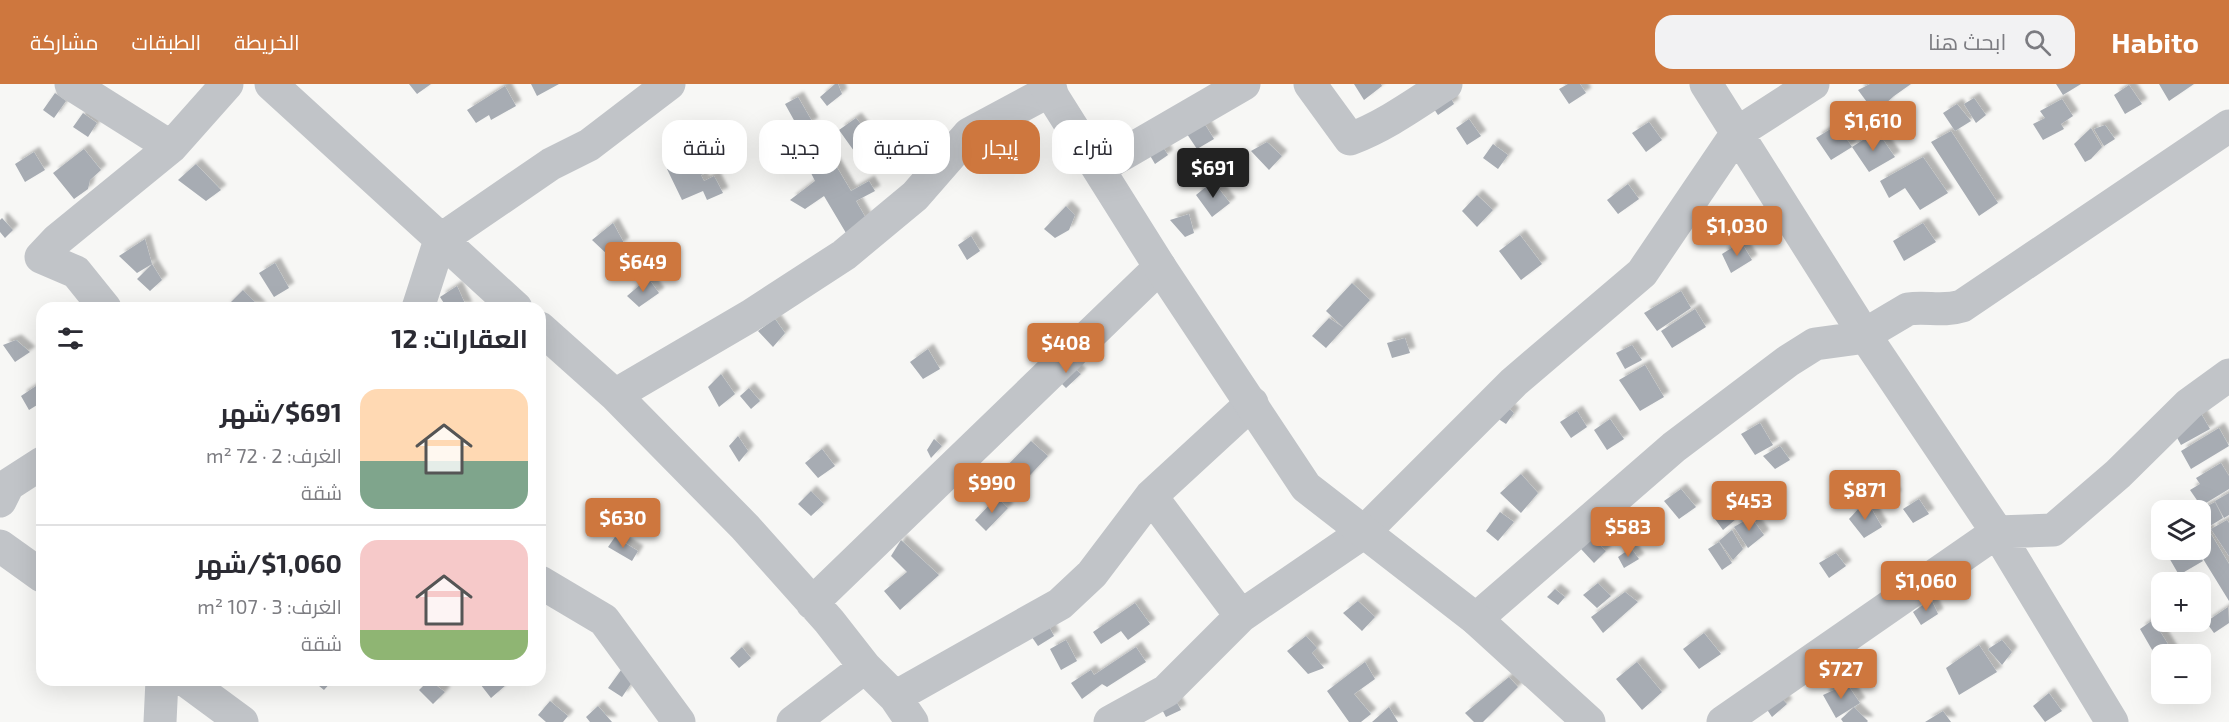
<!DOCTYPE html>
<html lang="ar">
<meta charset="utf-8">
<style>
:root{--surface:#fff;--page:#f2f2f3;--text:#2b2b33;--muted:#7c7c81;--line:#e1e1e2;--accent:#ce773e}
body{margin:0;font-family:"Exo 2",Cairo,sans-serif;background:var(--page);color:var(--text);direction:rtl;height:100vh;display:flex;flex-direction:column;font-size:22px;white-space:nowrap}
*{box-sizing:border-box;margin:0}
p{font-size:20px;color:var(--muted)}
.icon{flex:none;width:33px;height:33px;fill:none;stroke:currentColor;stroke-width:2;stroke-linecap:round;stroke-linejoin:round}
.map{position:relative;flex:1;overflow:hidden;direction:ltr}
.panel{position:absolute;left:36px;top:218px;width:510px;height:384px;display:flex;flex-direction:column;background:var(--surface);border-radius:18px;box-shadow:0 6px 24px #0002;direction:rtl}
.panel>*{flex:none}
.top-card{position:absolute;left:564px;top:36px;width:570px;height:54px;direction:rtl;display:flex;gap:12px}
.fabs{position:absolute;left:2151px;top:416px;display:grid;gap:12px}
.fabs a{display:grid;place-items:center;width:60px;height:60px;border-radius:12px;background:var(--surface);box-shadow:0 6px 24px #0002;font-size:30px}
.price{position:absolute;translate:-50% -51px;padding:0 14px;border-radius:6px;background:var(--accent);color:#fff;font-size:20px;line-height:39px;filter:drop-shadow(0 2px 3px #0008)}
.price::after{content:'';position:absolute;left:50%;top:36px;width:18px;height:14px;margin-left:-9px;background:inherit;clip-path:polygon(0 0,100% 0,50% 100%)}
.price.active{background:#222;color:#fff}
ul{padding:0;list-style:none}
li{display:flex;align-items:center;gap:18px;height:150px;padding:0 18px}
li+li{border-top:2px solid var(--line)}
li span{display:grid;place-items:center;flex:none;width:168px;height:120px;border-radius:18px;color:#555}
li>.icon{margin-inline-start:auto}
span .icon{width:72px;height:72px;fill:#fffc;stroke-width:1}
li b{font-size:26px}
h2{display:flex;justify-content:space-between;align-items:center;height:72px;padding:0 18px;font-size:26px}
.tag{padding:0 21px;border-radius:18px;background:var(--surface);box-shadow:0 6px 24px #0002;font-size:21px;line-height:54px}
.tag.active{background:var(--accent);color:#fff}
header{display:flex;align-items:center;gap:36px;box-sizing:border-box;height:84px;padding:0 30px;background:var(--accent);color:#fff}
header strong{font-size:28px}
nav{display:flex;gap:33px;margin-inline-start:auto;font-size:21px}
.search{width:420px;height:54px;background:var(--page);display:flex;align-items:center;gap:15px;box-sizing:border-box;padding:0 21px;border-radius:18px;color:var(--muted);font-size:22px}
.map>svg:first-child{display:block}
</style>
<header>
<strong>Habito</strong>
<div class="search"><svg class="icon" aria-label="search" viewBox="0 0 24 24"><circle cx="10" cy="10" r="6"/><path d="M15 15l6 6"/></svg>ابحث هنا</div>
<nav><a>الخريطة</a><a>الطبقات</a><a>مشاركة</a></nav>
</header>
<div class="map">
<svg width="2229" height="638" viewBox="0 0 2229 638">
<defs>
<filter id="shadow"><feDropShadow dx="5.5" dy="-5.5" stdDeviation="1.5" flood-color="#0004"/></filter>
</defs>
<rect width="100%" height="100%" fill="#f7f7f5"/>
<!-- building -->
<path fill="#a7acb3" filter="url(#shadow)" d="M 409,0 L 431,0 L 417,10 Z
M 531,0 L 559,0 L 537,12 Z
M 835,0 L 838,0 L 842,10 L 827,22 L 820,13 Z
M 1354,0 L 1381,0 L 1382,2 L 1364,16 Z
M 1568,0 L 1580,0 L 1586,9 L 1569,20 L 1559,5 Z
M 1870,0 L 1911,0 L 1894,12 L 1875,29 L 1858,6 Z
M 2056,0 L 2081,0 L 2063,11 Z
M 2159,0 L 2194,0 L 2169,17 Z
M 2129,1 L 2142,20 L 2125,30 L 2114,11 Z
M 505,2 L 516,22 L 491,36 L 489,31 L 476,39 L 467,26 Z
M 55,9 L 66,17 L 54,34 L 43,26 Z
M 1449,11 L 1454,20 L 1438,31 L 1432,22 Z
M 798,13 L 813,39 L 800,47 L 785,20 Z
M 1974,14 L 1986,31 L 1976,39 L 1964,20 Z
M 2062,15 L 2073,32 L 2061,40 L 2064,45 L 2043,56 L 2033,40 L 2045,34 L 2040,27 Z
M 1957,20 L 1971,37 L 1955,47 L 1943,29 Z
M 83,29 L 97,39 L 88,53 L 73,43 Z
M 856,34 L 871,53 L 854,67 L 839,46 Z
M 1469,35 L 1481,52 L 1467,61 L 1456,44 Z
M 1649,38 L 1662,56 L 1646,68 L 1632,49 Z
M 1204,39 L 1214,55 L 1197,65 L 1187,50 Z
M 1837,41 L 1852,63 L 1831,76 L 1816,54 Z
M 2105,41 L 2115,55 L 2104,62 L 2094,45 Z
M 2091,44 L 2102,63 L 2091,75 L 2085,78 L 2074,60 Z
M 1877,47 L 1895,73 L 1869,88 L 1852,63 Z
M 1951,47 L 1998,119 L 1979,132 L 1931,58 Z
M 1267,58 L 1282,72 L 1269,86 L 1251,67 Z
M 1161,60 L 1168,71 L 1155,80 L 1148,68 Z
M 1493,60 L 1508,71 L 1498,85 L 1483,74 Z
M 84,65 L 101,86 L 90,96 L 88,105 L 74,115 L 53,89 Z
M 34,68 L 45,86 L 25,98 L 15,80 Z
M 699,69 L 708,88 L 701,91 L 704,97 L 714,92 L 723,109 L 707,116 L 703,107 L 682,116 L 667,85 Z
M 1923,73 L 1948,109 L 1920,126 L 1905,104 L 1889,114 L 1880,97 Z
M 832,75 L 851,107 L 869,97 L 875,107 L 856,117 L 867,136 L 846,149 L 824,112 L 805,125 L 790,116 L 815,97 L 810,87 Z
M 196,80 L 221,106 L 206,117 L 178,96 Z
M 1213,97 L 1230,119 L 1212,133 L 1196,111 Z
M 1628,100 L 1639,115 L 1618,130 L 1607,116 Z
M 1477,111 L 1493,126 L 1477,143 L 1462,127 Z
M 1066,122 L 1075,131 L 1069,146 L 1055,154 L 1044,145 Z
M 1189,130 L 1194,149 L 1185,153 L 1170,136 Z
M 2,134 L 13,146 L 5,154 L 0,148 L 0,136 Z
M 613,139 L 624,159 L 608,171 L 592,156 Z
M 1923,139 L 1936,158 L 1904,177 L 1893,157 Z
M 1520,151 L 1542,180 L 1521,196 L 1499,167 Z
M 971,152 L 980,167 L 967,176 L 958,161 Z
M 145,155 L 152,180 L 137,189 L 119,172 Z
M 1741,158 L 1752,176 L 1731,189 L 1722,170 Z
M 275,179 L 289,204 L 274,213 L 259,189 Z
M 152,180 L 162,196 L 150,207 L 137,195 Z
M 648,194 L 659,209 L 639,223 L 627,212 Z
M 1352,199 L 1370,216 L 1344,244 L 1326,227 Z
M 457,202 L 467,224 L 447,224 L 440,213 Z
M 243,206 L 261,224 L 225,224 Z
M 1681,207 L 1691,224 L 1657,247 L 1644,229 Z
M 1695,225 L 1706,243 L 1672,264 L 1661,247 Z
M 1329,234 L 1344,244 L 1326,264 L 1312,252 Z
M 775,235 L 785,249 L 773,263 L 758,247 Z
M 1405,254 L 1410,269 L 1392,274 L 1387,259 Z
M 16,256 L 30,268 L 15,278 L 3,261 Z
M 1632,261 L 1642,276 L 1625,285 L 1616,269 Z
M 928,265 L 940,285 L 923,295 L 910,278 Z
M 1065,275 L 1081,290 L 1066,304 L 1051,289 Z
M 1645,281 L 1664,313 L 1640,327 L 1619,296 Z
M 721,290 L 735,310 L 719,323 L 708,303 Z
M 39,300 L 42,304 L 42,318 L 29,326 L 21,312 Z
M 749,304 L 760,317 L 751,325 L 740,312 Z
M 1503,319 L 1514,329 L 1506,340 L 1494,332 Z
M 2196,321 L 2210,345 L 2181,361 L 2168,337 Z
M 1577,327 L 1587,343 L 1571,354 L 1560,338 Z
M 1610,335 L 1624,355 L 1607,366 L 1594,346 Z
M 1760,339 L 1773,361 L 1755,371 L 1741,350 Z
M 2219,344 L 2229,362 L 2191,385 L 2181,367 Z
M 738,352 L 748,367 L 739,378 L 729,362 Z
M 934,355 L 942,362 L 931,374 L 927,366 Z
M 1031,357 L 1048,372 L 1018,404 L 1001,388 Z
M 1780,362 L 1790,376 L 1775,385 L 1763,372 Z
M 822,365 L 835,382 L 818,394 L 805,379 Z
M 2221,379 L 2229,392 L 2229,405 L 2201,422 L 2190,406 L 2200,400 L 2196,394 Z
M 1521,390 L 1538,409 L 1521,429 L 1500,409 Z
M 1884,393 L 1896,412 L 1877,423 L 1864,404 Z
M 1681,405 L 1696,423 L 1679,435 L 1664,417 Z
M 811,407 L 824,420 L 811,432 L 798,420 Z
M 2229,409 L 2229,431 L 2224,434 L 2215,417 Z
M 997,413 L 1008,424 L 986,447 L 975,436 Z
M 1919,415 L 1929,430 L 1913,439 L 1903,425 Z
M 2215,418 L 2223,434 L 2205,445 L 2200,438 L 2200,426 Z
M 1861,422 L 1871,424 L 1882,443 L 1864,454 L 1849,435 Z
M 1729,423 L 1736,435 L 1723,446 L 1715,435 Z
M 1500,428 L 1514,438 L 1498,457 L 1486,447 Z
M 1751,433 L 1764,451 L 1748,464 L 1734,443 Z
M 2227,436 L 2229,439 L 2229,472 L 2211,445 Z
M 2208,445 L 2229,480 L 2229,517 L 2197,465 L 2200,465 L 2200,448 Z
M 1732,446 L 1743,465 L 1733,476 L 1719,457 Z
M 615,453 L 638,467 L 632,477 L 608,463 Z
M 1591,453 L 1606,467 L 1594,479 L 1581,465 Z
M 901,456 L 939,491 L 900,526 L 884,507 L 907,488 L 891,472 Z
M 1719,458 L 1732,479 L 1722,486 L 1708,465 Z
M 1631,464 L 1639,475 L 1624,484 L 1618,473 Z
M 2179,465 L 2195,465 L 2203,477 L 2179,491 L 2168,472 Z
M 1836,469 L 1846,482 L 1829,494 L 1819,479 Z
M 1598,499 L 1611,512 L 1597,524 L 1583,511 Z
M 1555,505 L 1565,513 L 1558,521 L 1547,513 Z
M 1625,508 L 1638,518 L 1603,549 L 1591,533 Z
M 1931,515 L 1938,530 L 1921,541 L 1913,528 Z
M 1358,517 L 1375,533 L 1362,547 L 1343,529 Z
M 1135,519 L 1150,540 L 1128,556 L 1121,547 L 1101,560 L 1093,548 Z
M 2228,523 L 2229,539 L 2214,549 L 2206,538 Z
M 1045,535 L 1054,552 L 1038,562 L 1027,546 Z
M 2153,536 L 2174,570 L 2162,570 L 2162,583 L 2140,545 Z
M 1704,549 L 1721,570 L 1699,585 L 1683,565 Z
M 1306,552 L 1317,564 L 1312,569 L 1324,584 L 1308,590 L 1287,567 Z
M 1066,556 L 1077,577 L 1061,586 L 1050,565 Z
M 2002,556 L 2012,568 L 2002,581 L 1988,565 Z
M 1979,561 L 1997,588 L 1959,611 L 1946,584 Z
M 742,563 L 751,574 L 739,584 L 730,574 Z
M 1136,563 L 1146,578 L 1107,603 L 1102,600 L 1082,615 L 1071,599 L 1091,586 L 1094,591 Z
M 1365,578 L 1375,595 L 1354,610 L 1371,630 L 1361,638 L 1349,638 L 1327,607 Z
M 1637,578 L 1662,608 L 1642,626 L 1616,595 Z
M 624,582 L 637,591 L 622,613 L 608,604 Z
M 1509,593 L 1518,603 L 1483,638 L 1474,638 L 1465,629 Z
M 315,596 L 333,596 L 324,606 L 313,597 Z
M 429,596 L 445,608 L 433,620 L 419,606 Z
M 477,596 L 501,596 L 506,601 L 491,614 Z
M 1847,600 L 1860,619 L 1836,634 L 1823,611 Z
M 1776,608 L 1787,620 L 1772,633 L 1764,621 Z
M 2049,609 L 2062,627 L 2045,638 L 2033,622 Z
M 1172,610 L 1181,626 L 1166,633 L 1158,618 Z
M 550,617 L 568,632 L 563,638 L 546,638 L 538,631 Z
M 598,622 L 612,638 L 590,638 L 586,633 Z
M 1389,623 L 1398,638 L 1372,638 Z
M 1854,623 L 1868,637 L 1867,638 L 1843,638 L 1841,635 Z
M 1943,627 L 1951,638 L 1925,638 Z"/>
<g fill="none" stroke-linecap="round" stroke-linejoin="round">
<!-- minor -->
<path stroke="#c1c4c8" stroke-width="33" d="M 71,0 L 171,63
M 271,0 L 516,224
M 1310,0 L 1350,55 C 1385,42 1415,20 1446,0
M 1706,0 L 1864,250 L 1997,448 L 2112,638
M 1099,84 L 1244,0
M 105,224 L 76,188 L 41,173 L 57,156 L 171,63 L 227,0
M 418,224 L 440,156 L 551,80 L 589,61 L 669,0
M 540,244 L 615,311 L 745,443 L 829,537 L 865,583 L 895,613 L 912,638
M 615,311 L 750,232 L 844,171 L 915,112 L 969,50 L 1051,6
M 1151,412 L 1241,532
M 0,417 L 8,401 L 42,379
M 0,462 L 42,492
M 540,498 L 604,536 L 679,638
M 812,519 L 1160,183
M 1476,535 L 1674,363 L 1788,277 L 1815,260 L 1859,254 L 1908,225 C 1926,222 1943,228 1962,222 L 2229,42
M 185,596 L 242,638
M 895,613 L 1060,520 L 1092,490 L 1151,412 L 1252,319
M 160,638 L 162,596
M 793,638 L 865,583
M 1110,638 L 1166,607 L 1241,532 L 1364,448 L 1514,298 L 1642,189 L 1737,49 L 1813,0
M 1723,638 L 1997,448 L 2053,446 L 2118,390 L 2189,320 L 2229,291"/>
<!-- tertiary -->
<path stroke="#c1c4c8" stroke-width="33" d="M 1045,0 L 1160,183 L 1306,403 L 1476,535 L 1589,638"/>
</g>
</svg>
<div class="fabs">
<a><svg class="icon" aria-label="layers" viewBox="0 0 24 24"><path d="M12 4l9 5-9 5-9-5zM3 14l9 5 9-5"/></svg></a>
<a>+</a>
<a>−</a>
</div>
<b class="price" style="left:1873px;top:68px">$1,610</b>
<b class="price active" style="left:1213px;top:115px">$691</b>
<b class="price" style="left:1737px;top:173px">$1,030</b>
<b class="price" style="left:643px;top:209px">$649</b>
<b class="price" style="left:1066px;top:290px">$408</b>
<b class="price" style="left:992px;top:430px">$990</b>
<b class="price" style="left:1865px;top:437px">$871</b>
<b class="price" style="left:1749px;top:448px">$453</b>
<b class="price" style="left:623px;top:465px">$630</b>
<b class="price" style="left:1628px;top:474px">$583</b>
<b class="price" style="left:1926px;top:528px">$1,060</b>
<b class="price" style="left:1841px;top:616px">$727</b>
<div class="top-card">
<a class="tag">شراء</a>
<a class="tag active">إيجار</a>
<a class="tag">تصفية</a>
<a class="tag">جديد</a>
<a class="tag">شقة</a>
</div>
<section class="panel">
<h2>العقارات: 12<svg class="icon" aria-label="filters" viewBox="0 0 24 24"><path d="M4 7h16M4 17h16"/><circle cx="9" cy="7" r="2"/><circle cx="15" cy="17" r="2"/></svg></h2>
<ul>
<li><span style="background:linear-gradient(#ffd9b3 60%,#7fa58c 0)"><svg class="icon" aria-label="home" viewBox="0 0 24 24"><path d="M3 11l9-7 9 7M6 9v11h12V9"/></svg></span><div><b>$691/شهر</b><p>الغرف: 2 · 72 m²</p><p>شقة</p></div></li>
<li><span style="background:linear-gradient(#f6c9c9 75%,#8fb573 0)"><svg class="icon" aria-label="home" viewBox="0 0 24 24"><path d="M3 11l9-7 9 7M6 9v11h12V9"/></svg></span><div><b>$1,060/شهر</b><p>الغرف: 3 · 107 m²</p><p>شقة</p></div></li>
</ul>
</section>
</div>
